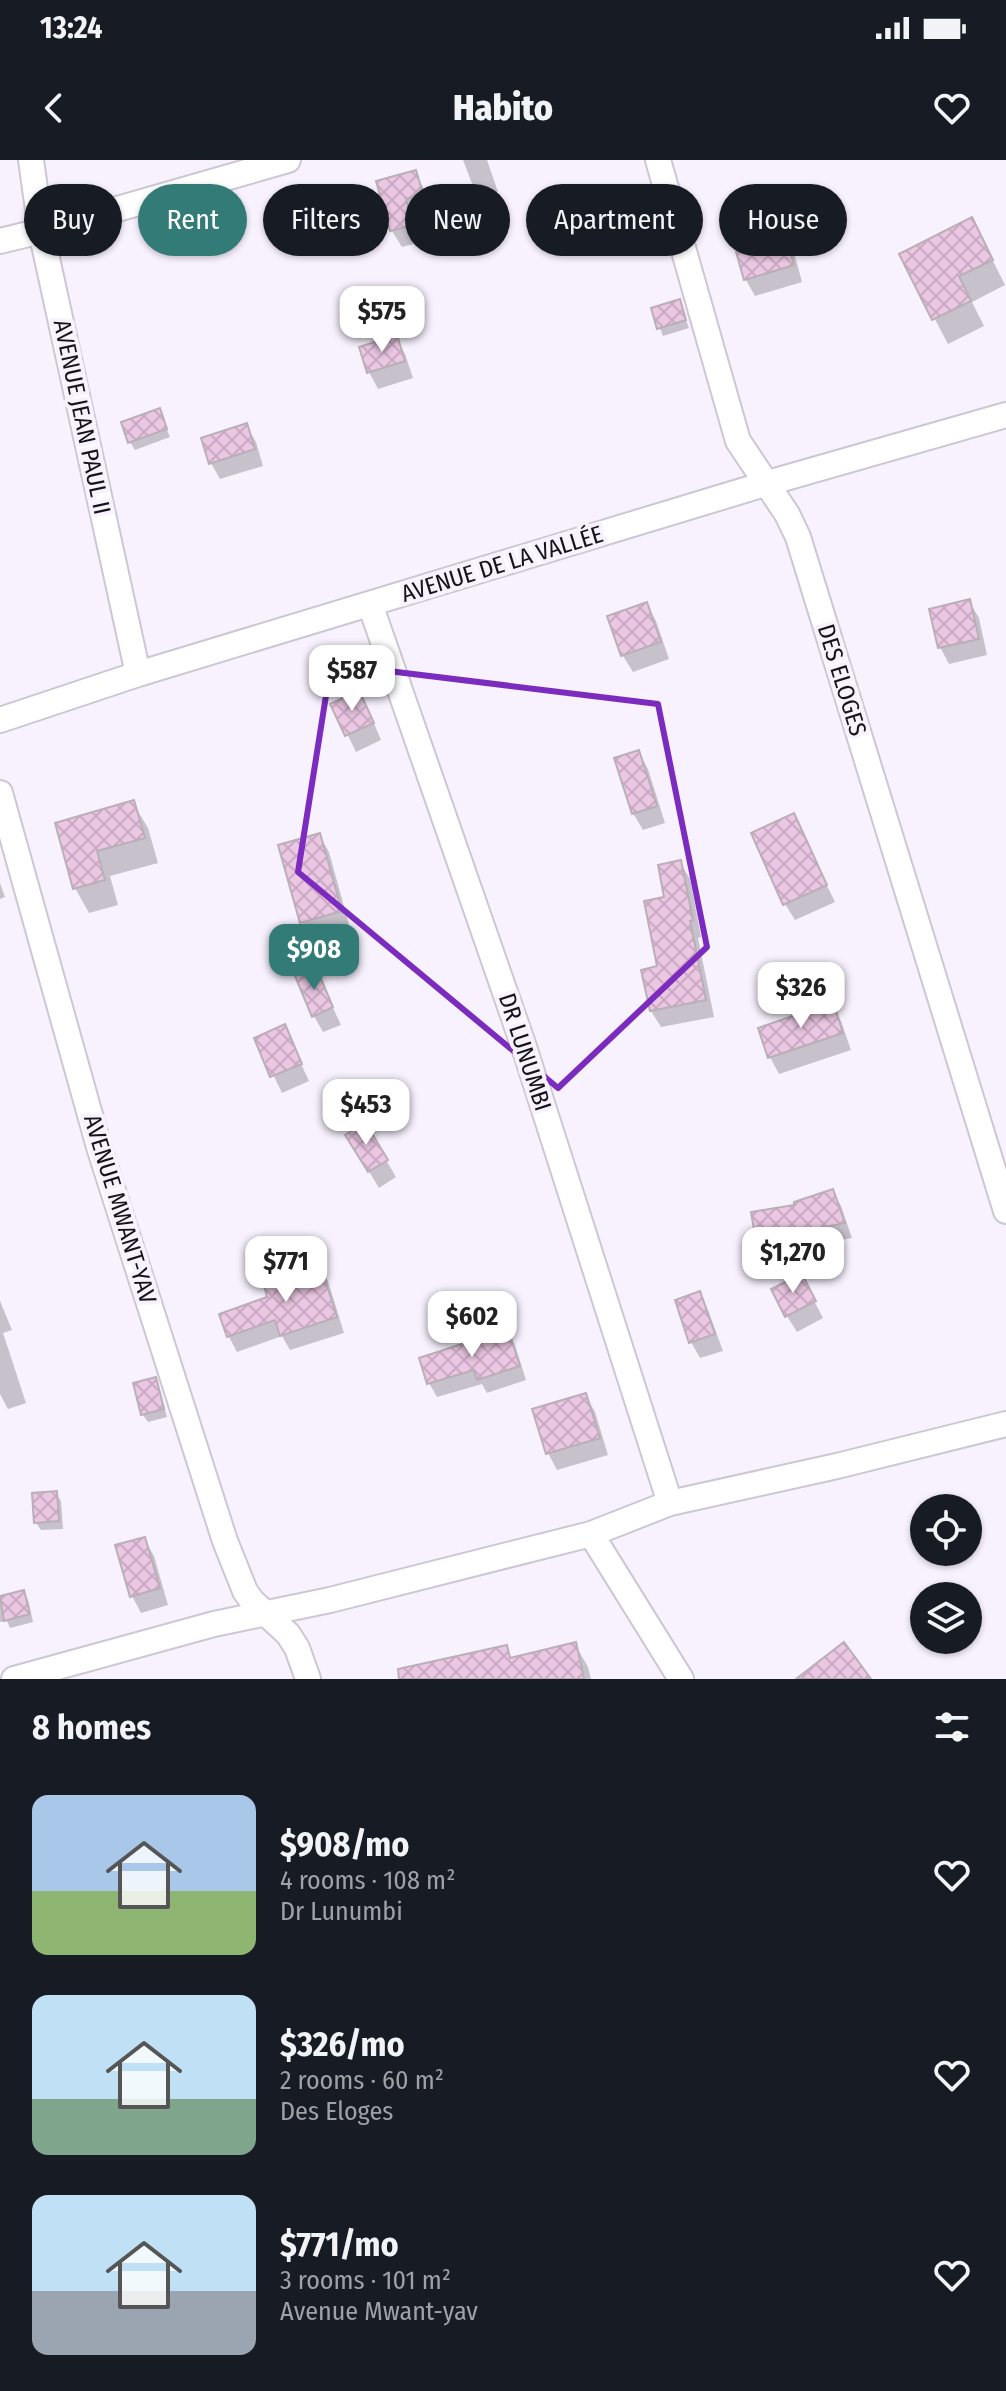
<!DOCTYPE html>
<meta charset="utf-8">
<style>
:root{--surface:#171b24;--page:#20242c;--text:#f1f3f6;--muted:#9ea1a6;--accent:#337b76}
body{margin:0;font-family:"Fira Sans Condensed",sans-serif;background:var(--page);color:var(--text);height:100vh;display:flex;flex-direction:column;font-size:30px;white-space:nowrap}
*{box-sizing:border-box;margin:0}
p{font-size:26px;color:var(--muted)}
.icon{flex:none;width:44px;height:44px;fill:none;stroke:currentColor;stroke-width:2;stroke-linecap:round;stroke-linejoin:round}
.map{position:relative;height:1519px;overflow:hidden}
.side{display:flex;flex-direction:column;background:var(--surface);flex:1}
.side>*{flex:none}
.hud{position:absolute;left:24px;top:24px;width:958px;height:72px;display:flex;gap:16px}
.tools{position:absolute;left:910px;top:1334px;display:grid;gap:16px}
.tools a{display:grid;place-items:center;width:72px;height:72px;border-radius:50%;background:var(--surface);box-shadow:0 2px 6px #0004;font-size:40px}
.price{position:absolute;translate:-50% -68px;padding:0 18px;border-radius:16px;background:#fff;color:#222;font-size:26px;line-height:52px;filter:drop-shadow(0 2px 4px #0008)}
.price::after{content:'';position:absolute;left:50%;top:48px;width:24px;height:18px;margin-left:-12px;background:inherit;clip-path:polygon(0 0,100% 0,50% 100%)}
.price.active{background:var(--accent);color:#fff}
ul{padding:0;list-style:none}
li{display:flex;align-items:center;gap:24px;height:200px;padding:0 32px}
li span{display:grid;place-items:center;flex:none;width:224px;height:160px;border-radius:16px;color:#555}
li>.icon{margin-inline-start:auto}
span .icon{width:96px;height:96px;fill:#fffc;stroke-width:1}
li b{font-size:34px}
h2{display:flex;justify-content:space-between;align-items:center;height:96px;padding:0 32px;font-size:34px}
.tag{padding:0 28px;border-radius:36px;background:var(--surface);box-shadow:0 2px 6px #0004;font-size:28px;line-height:72px}
.tag.active{background:var(--accent);color:#fff}
.status{display:flex;justify-content:space-between;align-items:center;height:56px;padding:0 40px;background:var(--surface);direction:ltr}
.status svg{height:22px;fill:currentColor}
header{display:flex;justify-content:space-between;align-items:center;height:104px;padding:0 32px;background:var(--surface);font-size:36px;font-weight:800}
.map>svg:first-child{display:block}
</style>
<div class="status"><b>13:24</b><svg viewBox="0 0 49 12"><path d="M0 12V9h3v3zM5 12V6h3v6zM10 12V3h3v9zM15 12V0h3v12zM26 1h20v11H26zM47 4h2v5h-2z"/></svg></div>
<header><svg class="icon" aria-label="back" viewBox="0 0 24 24"><path d="M15 5l-7 7 7 7"/></svg>Habito<svg class="icon" aria-label="heart" viewBox="0 0 24 24"><path d="M12 20l-8-8c-3-5 5-10 8-4 3-6 11-1 8 4z"/></svg></header>
<div class="map">
<svg width="1006" height="1519" viewBox="0 0 1006 1519">
<defs>
<pattern id="building-cross-hatch" width="8" height="8" patternUnits="userSpaceOnUse" patternTransform="scale(2)"><rect width="8" height="8" fill="#ebc7e3"/><path d="M0 0l8 8M0 8l8-8" fill="none" stroke="#c9aac2"/></pattern>
</defs>
<rect width="100%" height="100%" fill="#f8f2fe"/>
<!-- shadow -->
<path fill="#0003" d="M 463,0 L 487,0 L 498,32 L 480,38 L 471,21 Z
M 415,12 L 424,29 L 431,51 L 414,56 L 421,82 L 402,87 L 392,71 L 379,23 Z
M 785,79 L 795,96 L 802,122 L 755,136 L 746,120 Z
M 985,85 L 1005,125 L 972,142 L 984,166 L 948,184 L 901,95 Z
M 679,142 L 689,168 L 663,176 L 653,150 Z
M 396,177 L 405,194 L 413,218 L 378,229 L 369,212 Z
M 159,250 L 170,277 L 135,290 L 130,282 Z
M 246,266 L 256,282 L 263,306 L 220,319 L 211,303 Z
M 969,441 L 979,458 L 987,495 L 949,504 L 940,487 Z
M 646,444 L 656,461 L 669,499 L 633,512 L 623,496 L 610,457 Z
M 333,545 L 368,549 L 381,580 L 356,592 Z
M 639,593 L 648,609 L 665,663 L 643,670 L 633,653 Z
M 133,643 L 148,668 L 158,703 L 110,716 L 118,745 L 89,753 L 75,728 L 57,664 Z
M 793,656 L 835,742 L 795,760 L 785,744 Z
M 319,675 L 329,692 L 350,768 L 312,779 L 302,762 Z
M 680,702 L 690,719 L 701,777 L 698,778 L 714,857 L 661,867 L 651,851 L 644,811 L 659,808 L 666,739 Z
M 0,723 L 5,737 L 0,739 Z
M 315,809 L 341,865 L 323,872 L 314,856 Z
M 832,845 L 841,861 L 851,890 L 779,914 L 770,897 Z
M 284,867 L 309,921 L 282,933 L 256,879 Z
M 365,965 L 396,1017 L 379,1028 L 348,976 Z
M 833,1032 L 841,1046 L 852,1078 L 766,1095 L 758,1080 Z
M 319,1106 L 328,1121 L 344,1173 L 290,1190 L 282,1176 L 237,1192 L 229,1177 L 221,1156 L 270,1138 Z
M 810,1133 L 823,1158 L 797,1172 L 787,1156 Z
M 699,1134 L 708,1150 L 723,1191 L 700,1198 L 691,1182 Z
M 0,1141 L 12,1170 L 3,1173 L 26,1243 L 8,1249 L 0,1234 Z
M 507,1172 L 515,1185 L 526,1220 L 487,1233 L 482,1224 L 437,1237 L 429,1223 Z
M 155,1219 L 159,1227 L 167,1257 L 148,1262 L 143,1255 L 136,1224 Z
M 585,1235 L 595,1252 L 608,1295 L 557,1310 L 548,1293 Z
M 56,1334 L 61,1341 L 63,1369 L 41,1370 L 36,1363 Z
M 144,1379 L 154,1396 L 168,1445 L 141,1453 L 132,1436 Z
M 23,1432 L 28,1440 L 33,1462 L 10,1468 L 7,1461 L 0,1462 L 0,1438 Z
M 575,1484 L 588,1507 L 591,1519 L 439,1519 L 506,1488 L 513,1500 Z"/>
<!-- building -->
<path fill="url(#building-cross-hatch)" stroke="#baafb7" stroke-width="2" d="M 416,10 L 423,34 L 406,39 L 413,65 L 390,71 L 376,21 Z
M 972,57 L 993,100 L 959,116 L 971,141 L 932,160 L 899,94 Z
M 786,77 L 794,105 L 744,120 L 736,92 Z
M 680,139 L 686,160 L 657,169 L 651,148 Z
M 397,175 L 405,201 L 367,213 L 359,187 Z
M 160,248 L 167,269 L 128,283 L 121,262 Z
M 247,263 L 255,289 L 209,304 L 201,278 Z
M 970,439 L 979,479 L 938,488 L 929,449 Z
M 647,442 L 661,482 L 621,496 L 607,456 Z
M 359,530 L 374,563 L 345,576 L 330,544 Z
M 639,590 L 657,646 L 632,654 L 614,598 Z
M 134,640 L 145,678 L 97,691 L 105,720 L 73,729 L 55,663 Z
M 794,653 L 827,725 L 783,745 L 751,673 Z
M 320,673 L 342,751 L 300,763 L 278,685 Z
M 681,700 L 693,760 L 690,761 L 706,840 L 650,851 L 641,810 L 657,806 L 644,741 L 664,737 L 658,705 Z
M 316,807 L 333,847 L 312,857 L 295,816 Z
M 833,842 L 843,873 L 768,898 L 758,868 Z
M 285,864 L 302,904 L 270,917 L 254,878 Z
M 365,962 L 388,1000 L 368,1012 L 345,975 Z
M 833,1029 L 845,1063 L 756,1081 L 751,1052 L 794,1045 L 794,1042 Z
M 320,1104 L 337,1157 L 280,1176 L 275,1160 L 227,1177 L 219,1154 L 267,1137 L 263,1122 Z
M 802,1114 L 816,1141 L 785,1157 L 771,1129 Z
M 700,1131 L 715,1174 L 689,1183 L 675,1140 Z
M 508,1169 L 520,1206 L 477,1220 L 474,1210 L 427,1224 L 419,1198 Z
M 156,1217 L 164,1249 L 141,1255 L 133,1223 Z
M 586,1233 L 600,1278 L 546,1294 L 532,1249 Z
M 57,1331 L 59,1361 L 34,1363 L 32,1333 Z
M 145,1377 L 160,1428 L 130,1437 L 115,1385 Z
M 24,1430 L 30,1454 L 4,1461 L 0,1436 Z
M 576,1482 L 584,1519 L 399,1519 L 398,1509 L 507,1485 L 510,1498 Z
M 844,1482 L 871,1519 L 796,1519 Z"/>
<g fill="none" stroke-linecap="round" stroke-linejoin="round">
<defs>
<path id="street" d="M 31,0 L 41,71 L 138,514
M 658,0 L 738,281 L 787,354 L 798,377 L 1006,1051
M 0,81 L 41,71 L 288,0
M 370,444 L 523,884 L 670,1343
M 0,560 L 138,514 L 768,323 L 1006,255
M 0,633 L 99,987 L 225,1381 L 245,1431 L 252,1441 L 288,1474 L 297,1488 L 308,1519
M 591,1374 L 681,1519
M 14,1519 L 214,1464 L 330,1440 L 591,1374 L 670,1343 L 837,1306 L 1006,1264"/>
</defs>
<!-- street casing -->
<use href="#street" stroke="#cdc7d3" stroke-width="28"/>
<!-- street -->
<use href="#street" stroke="#fff" stroke-width="24"/>
</g>
<!-- marked area -->
<path fill="none" stroke="#7b2cbf" stroke-width="6" stroke-linejoin="round" d="M 331,504 L 658,544 L 707,787 L 558,928 L 298,712 Z"/>
<g text-anchor="middle" stroke-width="8" stroke-linejoin="round" paint-order="stroke">
<!-- street labels -->
<g font-size="24" fill="#161318" stroke="#f8f2fe">
<text transform="translate(82 257) rotate(78)" y="8">AVENUE JEAN PAUL II</text>
<text transform="translate(502 404) rotate(-17)" y="8">AVENUE DE LA VALLÉE</text>
<text transform="translate(842 520) rotate(73)" y="8">DES ELOGES</text>
<text transform="translate(525 892) rotate(72)" y="8">DR LUNUMBI</text>
<text transform="translate(120 1049) rotate(73)" y="8">AVENUE MWANT-YAV</text>
</g>
</g>
</svg>
<div class="tools">
<a><svg class="icon" aria-label="locate" viewBox="0 0 24 24"><circle cx="12" cy="12" r="6"/><path d="M12 2v4M12 18v4M2 12h4M18 12h4"/></svg></a>
<a><svg class="icon" aria-label="layers" viewBox="0 0 24 24"><path d="M12 4l9 5-9 5-9-5zM3 14l9 5 9-5"/></svg></a>
</div>
<b class="price" style="left:382px;top:194px">$575</b>
<b class="price" style="left:352px;top:553px">$587</b>
<b class="price active" style="left:314px;top:832px">$908</b>
<b class="price" style="left:801px;top:870px">$326</b>
<b class="price" style="left:366px;top:987px">$453</b>
<b class="price" style="left:793px;top:1135px">$1,270</b>
<b class="price" style="left:286px;top:1144px">$771</b>
<b class="price" style="left:472px;top:1199px">$602</b>
<div class="hud">
<a class="tag">Buy</a>
<a class="tag active">Rent</a>
<a class="tag">Filters</a>
<a class="tag">New</a>
<a class="tag">Apartment</a>
<a class="tag">House</a>
</div>
</div>
<section class="side">
<h2>8 homes<svg class="icon" aria-label="filters" viewBox="0 0 24 24"><path d="M4 7h16M4 17h16"/><circle cx="9" cy="7" r="2"/><circle cx="15" cy="17" r="2"/></svg></h2>
<ul>
<li><span style="background:linear-gradient(#a9c7e8 60%,#8fb573 0)"><svg class="icon" aria-label="home" viewBox="0 0 24 24"><path d="M3 11l9-7 9 7M6 9v11h12V9"/></svg></span><div><b>$908/mo</b><p>4 rooms · 108 m²</p><p>Dr Lunumbi</p></div><svg class="icon" aria-label="heart" viewBox="0 0 24 24"><path d="M12 20l-8-8c-3-5 5-10 8-4 3-6 11-1 8 4z"/></svg></li>
<li><span style="background:linear-gradient(#bfe0f5 65%,#7fa58c 0)"><svg class="icon" aria-label="home" viewBox="0 0 24 24"><path d="M3 11l9-7 9 7M6 9v11h12V9"/></svg></span><div><b>$326/mo</b><p>2 rooms · 60 m²</p><p>Des Eloges</p></div><svg class="icon" aria-label="heart" viewBox="0 0 24 24"><path d="M12 20l-8-8c-3-5 5-10 8-4 3-6 11-1 8 4z"/></svg></li>
<li><span style="background:linear-gradient(#bfe0f5 60%,#9aa5b1 0)"><svg class="icon" aria-label="home" viewBox="0 0 24 24"><path d="M3 11l9-7 9 7M6 9v11h12V9"/></svg></span><div><b>$771/mo</b><p>3 rooms · 101 m²</p><p>Avenue Mwant-yav</p></div><svg class="icon" aria-label="heart" viewBox="0 0 24 24"><path d="M12 20l-8-8c-3-5 5-10 8-4 3-6 11-1 8 4z"/></svg></li>
</ul>
</section>
